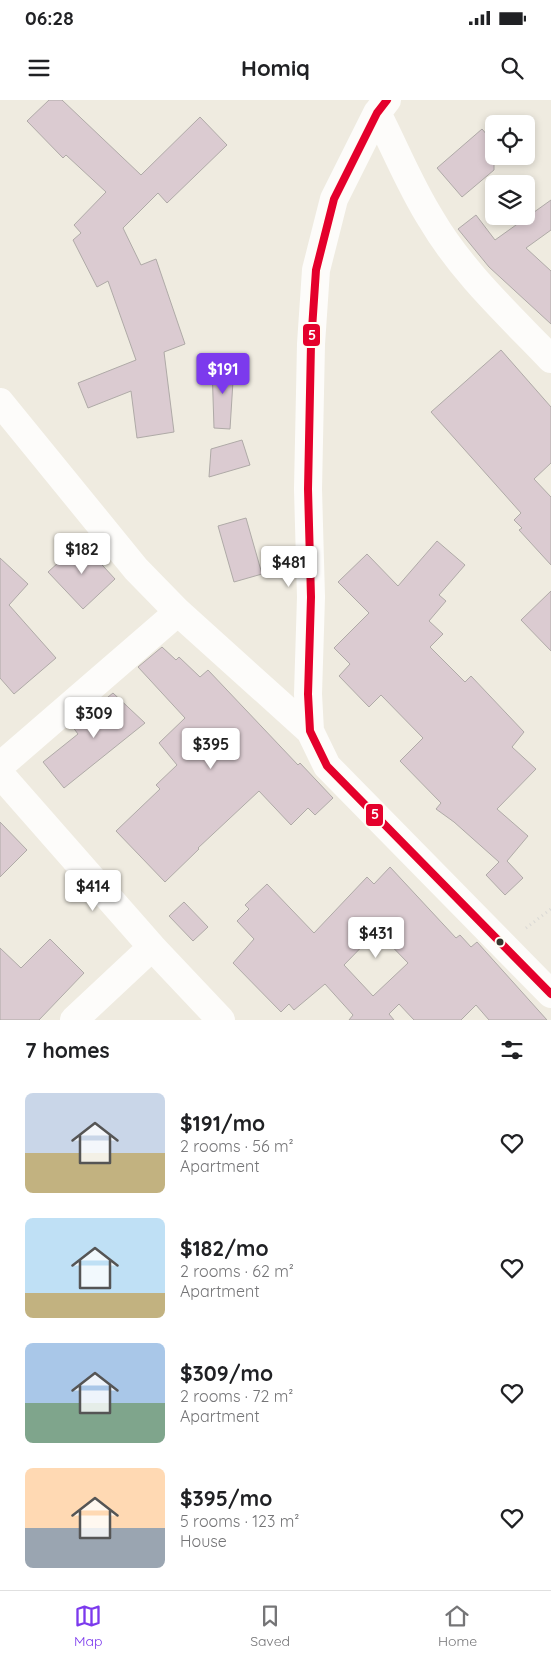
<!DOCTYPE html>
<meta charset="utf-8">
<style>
:root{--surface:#fff;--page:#f6f6f6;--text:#202124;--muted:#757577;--line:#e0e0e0;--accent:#7c3aed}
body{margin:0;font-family:Quicksand,sans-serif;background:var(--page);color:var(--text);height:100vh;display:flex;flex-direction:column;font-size:19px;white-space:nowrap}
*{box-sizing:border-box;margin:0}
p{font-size:16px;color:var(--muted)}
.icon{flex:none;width:28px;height:28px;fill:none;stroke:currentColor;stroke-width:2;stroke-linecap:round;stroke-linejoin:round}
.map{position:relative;height:920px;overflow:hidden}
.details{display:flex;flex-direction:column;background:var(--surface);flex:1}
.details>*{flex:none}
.controls{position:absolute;left:485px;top:15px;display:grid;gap:10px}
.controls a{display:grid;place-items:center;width:50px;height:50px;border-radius:8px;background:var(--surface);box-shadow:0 2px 8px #0003;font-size:25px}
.price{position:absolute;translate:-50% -42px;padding:0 11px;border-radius:5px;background:#fff;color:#222;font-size:16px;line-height:32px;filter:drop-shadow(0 1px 2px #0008)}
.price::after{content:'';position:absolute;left:50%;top:30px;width:15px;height:11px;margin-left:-8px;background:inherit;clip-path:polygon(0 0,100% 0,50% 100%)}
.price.active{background:var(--accent);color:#fff}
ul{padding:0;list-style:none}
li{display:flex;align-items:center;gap:15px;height:125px;padding:0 25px}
li span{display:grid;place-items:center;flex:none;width:140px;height:100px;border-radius:8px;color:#555}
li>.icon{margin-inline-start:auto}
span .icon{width:60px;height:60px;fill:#fffc;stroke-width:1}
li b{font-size:21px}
h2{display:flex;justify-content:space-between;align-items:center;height:60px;padding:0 25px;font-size:21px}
.status{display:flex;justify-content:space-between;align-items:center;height:35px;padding:0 25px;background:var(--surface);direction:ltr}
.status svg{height:14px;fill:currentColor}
header{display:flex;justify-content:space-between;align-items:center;height:65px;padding:0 25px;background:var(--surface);font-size:22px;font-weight:700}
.menu{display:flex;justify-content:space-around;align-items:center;height:70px;border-top:1px solid var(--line);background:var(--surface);font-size:14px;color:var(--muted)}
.menu a{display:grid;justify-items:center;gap:2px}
.menu .active{color:var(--accent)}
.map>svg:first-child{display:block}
</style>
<div class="status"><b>06:28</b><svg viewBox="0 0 49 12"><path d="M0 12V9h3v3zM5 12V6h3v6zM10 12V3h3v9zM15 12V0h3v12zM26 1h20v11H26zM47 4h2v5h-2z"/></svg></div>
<header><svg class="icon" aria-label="menu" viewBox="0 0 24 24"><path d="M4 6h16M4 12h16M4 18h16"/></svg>Homiq<svg class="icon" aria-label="search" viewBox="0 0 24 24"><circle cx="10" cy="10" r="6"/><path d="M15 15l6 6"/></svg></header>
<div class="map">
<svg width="551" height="920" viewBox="0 0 551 920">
<rect width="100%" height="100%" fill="#efebe0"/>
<!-- building -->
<path fill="#dbcbd1" stroke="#afaaa7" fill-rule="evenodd" d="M 49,0 L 62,0 L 141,75 L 200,17 L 227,45 L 167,103 L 158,93 L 123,128 L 141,165 L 156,159 L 185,244 L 164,252 L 174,332 L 137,338 L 131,291 L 88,308 L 78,283 L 136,260 L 108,181 L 97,187 L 73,140 L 81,133 L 74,125 L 106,92 L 66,55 L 63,58 L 27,21 Z
M 482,29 L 494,43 L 494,70 L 462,97 L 437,68 Z
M 551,100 L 551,130 L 526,148 L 551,171 L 551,224 L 489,167 L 458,129 L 476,115 L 495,140 Z
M 501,250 L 551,307 L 551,363 L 534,379 L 551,397 L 551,465 L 519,430 L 522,428 L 514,420 L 521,413 L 431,312 Z
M 234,265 L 230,329 L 214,328 L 212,266 Z
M 242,340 L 250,365 L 209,377 L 211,349 Z
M 246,418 L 262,474 L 234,482 L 218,426 Z
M 437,441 L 465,465 L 439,495 L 446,501 L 429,521 L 443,534 L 430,547 L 465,582 L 471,576 L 524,632 L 512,647 L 536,669 L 497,709 L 528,736 L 507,761 L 523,778 L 505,795 L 486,775 L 499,762 L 454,722 L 436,709 L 441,703 L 400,661 L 423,638 L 381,595 L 369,607 L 339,576 L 350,564 L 334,548 L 369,513 L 338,482 L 367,454 L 398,486 Z
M 81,442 L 115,479 L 83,509 L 48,472 Z
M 0,458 L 28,484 L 9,505 L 56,558 L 14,594 L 0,578 Z
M 551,491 L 551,551 L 521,520 Z
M 162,547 L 176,560 L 179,557 L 200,577 L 208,570 L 298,665 L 300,663 L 333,698 L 315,715 L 308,708 L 291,725 L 259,691 L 198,748 L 199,749 L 165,782 L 116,731 L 160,689 L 156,685 L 177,665 L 159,643 L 185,618 L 138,567 Z
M 113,593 L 145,623 L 64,688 L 43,662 L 78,634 L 72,626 Z
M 0,722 L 27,750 L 0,777 Z
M 390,767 L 456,838 L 460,835 L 471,847 L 477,842 L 547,920 L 489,920 L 476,905 L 461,920 L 414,920 L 399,904 L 389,914 L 394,920 L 349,920 L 353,915 L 325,884 L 294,910 L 289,904 L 281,912 L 233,863 L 254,839 L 237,821 L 249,809 L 245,805 L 267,784 L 314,833 L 367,777 L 374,784 ZM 377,831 L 408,863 L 373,896 L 344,865 Z
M 184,802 L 208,827 L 193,841 L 169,816 Z
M 50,839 L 84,873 L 39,920 L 0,920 L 0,848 L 21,868 Z"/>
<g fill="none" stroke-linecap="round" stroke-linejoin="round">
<!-- path -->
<path stroke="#d8d7d4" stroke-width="3" stroke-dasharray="1 4" stroke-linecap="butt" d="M 526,828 L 551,809"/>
<!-- minor -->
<path stroke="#fdfcfa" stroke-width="28" d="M 387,0 L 377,13 L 334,99 L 316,170 L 311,244 L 308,389 L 311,497 L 308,594 L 310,631 L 327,666 L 551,894
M 377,13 C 395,48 410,86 431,119 C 462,172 509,215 551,259
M 0,302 L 136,469 L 178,512 L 310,631
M 0,666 L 178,512
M 0,674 L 152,847 L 221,920
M 74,920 L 152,847"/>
<defs>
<path id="bus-1" d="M 387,0 L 377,13 L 334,99 L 316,170 L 311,244 L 308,389 L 311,497 L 308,594 L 310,631 L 327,666 L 551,894"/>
</defs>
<!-- bus-1 casing -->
<use href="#bus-1" stroke="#fffcf4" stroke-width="11"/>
<!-- bus-1 -->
<use href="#bus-1" stroke="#e4002b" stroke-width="8"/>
</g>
<!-- markers -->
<circle fill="#36332c" stroke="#fffcf4" stroke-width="2" cx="500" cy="842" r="4.5"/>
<g stroke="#fffcf4" stroke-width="2">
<rect x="302" y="223" width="19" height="24" rx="5" fill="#e4002b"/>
<rect x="365" y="703" width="19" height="24" rx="5" fill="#e4002b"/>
</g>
<g font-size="14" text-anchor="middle" font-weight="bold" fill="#fff">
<text x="312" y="240">5</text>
<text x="375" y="719">5</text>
</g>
</svg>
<div class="controls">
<a><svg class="icon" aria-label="locate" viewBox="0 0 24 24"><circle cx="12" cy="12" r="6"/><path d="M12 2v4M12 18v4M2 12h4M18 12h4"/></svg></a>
<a><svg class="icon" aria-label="layers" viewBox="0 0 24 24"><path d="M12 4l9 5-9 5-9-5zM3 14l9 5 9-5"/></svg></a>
</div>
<b class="price active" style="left:223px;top:295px">$191</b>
<b class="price" style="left:82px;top:475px">$182</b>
<b class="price" style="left:289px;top:488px">$481</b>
<b class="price" style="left:94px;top:639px">$309</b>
<b class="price" style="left:211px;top:670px">$395</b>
<b class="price" style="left:93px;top:812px">$414</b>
<b class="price" style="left:376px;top:859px">$431</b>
</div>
<section class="details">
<h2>7 homes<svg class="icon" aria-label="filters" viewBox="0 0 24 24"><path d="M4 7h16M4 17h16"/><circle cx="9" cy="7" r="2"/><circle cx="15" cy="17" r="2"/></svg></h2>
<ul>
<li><span style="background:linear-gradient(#c9d6e8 60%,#c2b280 0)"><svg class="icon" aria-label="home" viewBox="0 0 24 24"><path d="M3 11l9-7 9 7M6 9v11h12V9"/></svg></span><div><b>$191/mo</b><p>2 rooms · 56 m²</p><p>Apartment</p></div><svg class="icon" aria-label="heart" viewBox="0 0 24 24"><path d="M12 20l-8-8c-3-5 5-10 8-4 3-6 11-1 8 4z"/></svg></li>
<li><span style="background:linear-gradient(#bfe0f5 75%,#c2b280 0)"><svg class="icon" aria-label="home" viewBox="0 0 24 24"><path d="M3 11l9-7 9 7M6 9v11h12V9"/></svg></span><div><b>$182/mo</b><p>2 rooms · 62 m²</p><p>Apartment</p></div><svg class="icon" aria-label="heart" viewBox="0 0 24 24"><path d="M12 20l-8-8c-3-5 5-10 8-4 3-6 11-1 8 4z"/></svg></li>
<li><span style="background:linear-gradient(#a9c7e8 60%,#7fa58c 0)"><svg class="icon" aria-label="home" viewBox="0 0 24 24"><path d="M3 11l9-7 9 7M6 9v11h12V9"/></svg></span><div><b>$309/mo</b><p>2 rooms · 72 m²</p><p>Apartment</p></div><svg class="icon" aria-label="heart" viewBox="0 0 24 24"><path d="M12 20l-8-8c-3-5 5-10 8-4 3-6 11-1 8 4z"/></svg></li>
<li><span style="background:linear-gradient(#ffd9b3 60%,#9aa5b1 0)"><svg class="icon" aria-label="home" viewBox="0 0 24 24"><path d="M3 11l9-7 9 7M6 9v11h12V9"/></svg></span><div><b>$395/mo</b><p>5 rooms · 123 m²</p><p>House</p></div><svg class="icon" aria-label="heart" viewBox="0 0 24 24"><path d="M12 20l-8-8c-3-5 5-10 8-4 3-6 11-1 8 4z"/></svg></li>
</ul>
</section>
<nav class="menu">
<a class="active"><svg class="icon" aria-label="map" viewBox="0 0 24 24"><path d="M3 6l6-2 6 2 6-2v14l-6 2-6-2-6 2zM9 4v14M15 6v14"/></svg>Map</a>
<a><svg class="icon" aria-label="saved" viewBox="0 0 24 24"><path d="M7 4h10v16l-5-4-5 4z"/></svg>Saved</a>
<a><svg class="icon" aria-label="home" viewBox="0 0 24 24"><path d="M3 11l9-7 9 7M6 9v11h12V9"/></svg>Home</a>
</nav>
